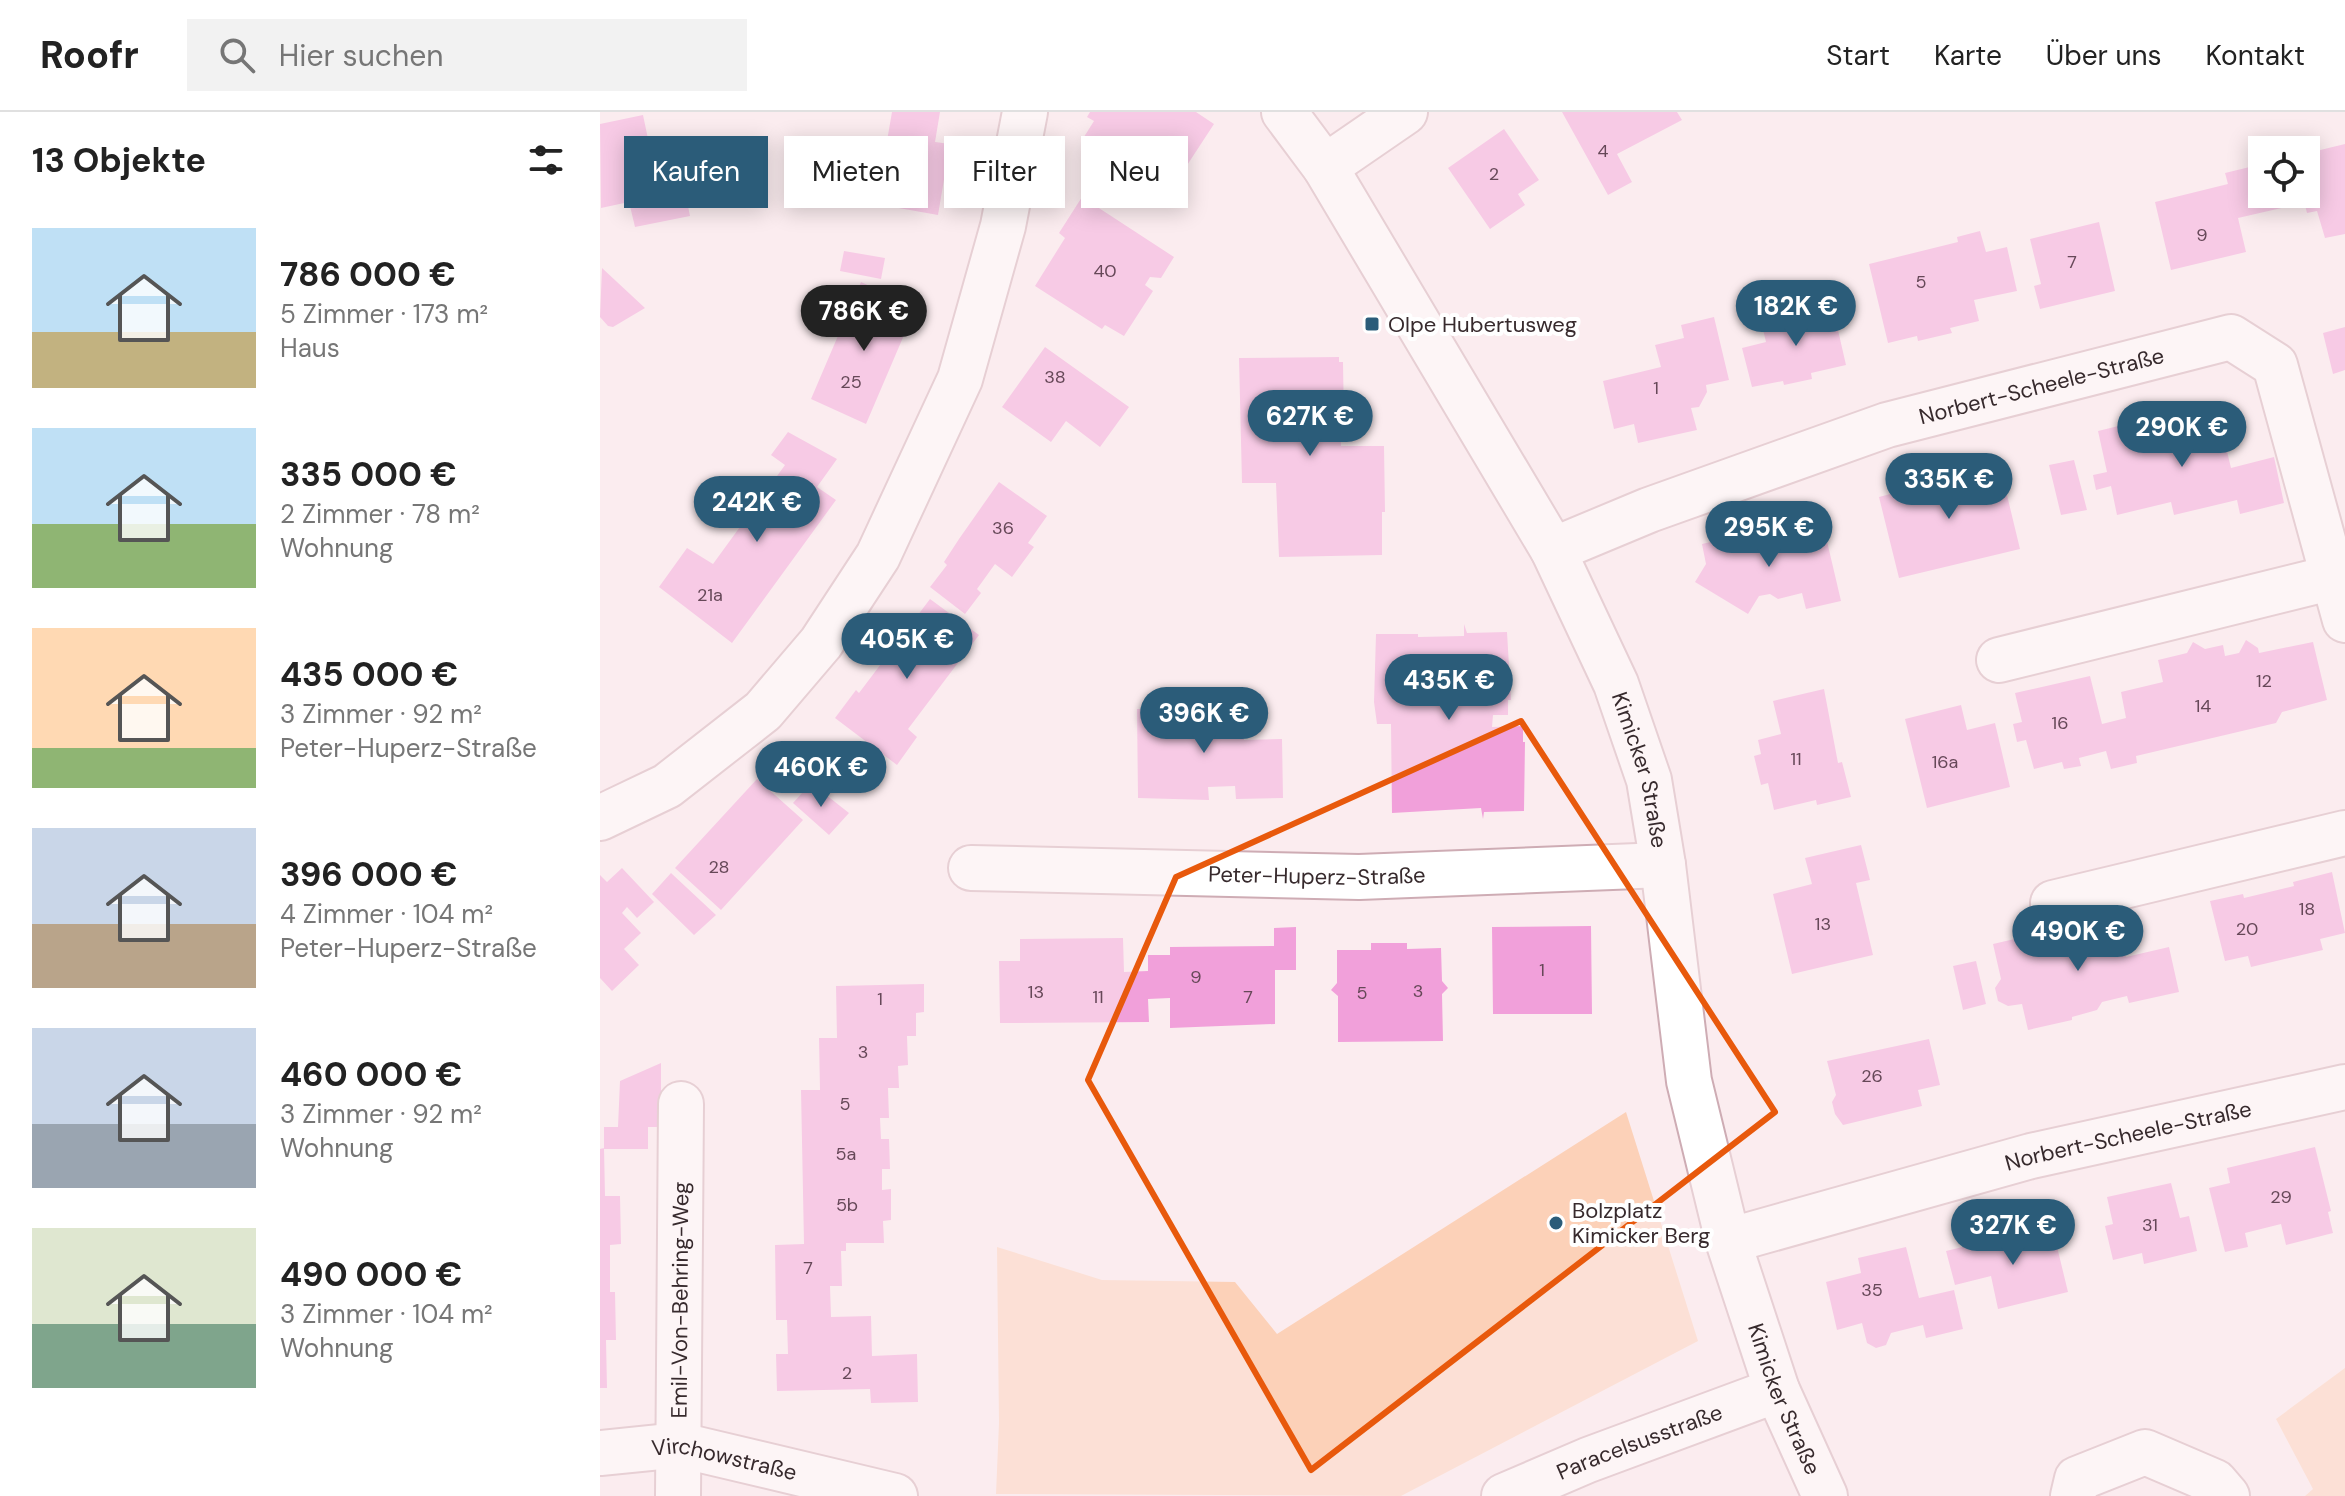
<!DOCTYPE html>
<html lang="de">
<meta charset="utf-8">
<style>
:root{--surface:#fff;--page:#f2f2f2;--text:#222;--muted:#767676;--line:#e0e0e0;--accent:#2b5c79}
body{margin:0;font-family:"DM Sans",sans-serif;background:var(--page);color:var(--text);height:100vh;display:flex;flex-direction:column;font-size:30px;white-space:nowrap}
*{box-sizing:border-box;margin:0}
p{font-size:26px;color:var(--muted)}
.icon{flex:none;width:44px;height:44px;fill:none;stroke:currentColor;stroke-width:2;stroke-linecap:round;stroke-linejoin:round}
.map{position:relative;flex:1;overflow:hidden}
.sheet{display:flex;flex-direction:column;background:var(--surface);width:600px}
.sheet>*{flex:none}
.guide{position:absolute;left:24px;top:24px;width:760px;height:72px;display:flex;gap:16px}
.tools{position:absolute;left:1648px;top:24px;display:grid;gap:16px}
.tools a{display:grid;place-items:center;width:72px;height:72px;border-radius:0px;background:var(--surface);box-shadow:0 4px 20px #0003;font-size:40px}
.price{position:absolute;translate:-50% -68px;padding:0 18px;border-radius:28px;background:var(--accent);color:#fff;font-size:26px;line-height:52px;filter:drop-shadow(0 2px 4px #0008)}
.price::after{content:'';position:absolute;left:50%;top:48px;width:24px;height:18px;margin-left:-12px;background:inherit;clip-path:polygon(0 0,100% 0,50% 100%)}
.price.selected{background:#222;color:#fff}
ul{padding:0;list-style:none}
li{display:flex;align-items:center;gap:24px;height:200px;padding:0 32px}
li span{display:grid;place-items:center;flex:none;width:224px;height:160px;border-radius:0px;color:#555}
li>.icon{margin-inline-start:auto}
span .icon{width:96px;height:96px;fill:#fffc;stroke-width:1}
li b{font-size:34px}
h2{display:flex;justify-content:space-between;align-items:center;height:96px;padding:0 32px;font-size:34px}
.pill{padding:0 28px;border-radius:0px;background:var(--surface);box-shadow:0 4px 20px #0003;font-size:28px;line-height:72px}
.pill.selected{background:var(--accent);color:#fff}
header{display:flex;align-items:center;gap:48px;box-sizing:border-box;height:112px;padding:0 40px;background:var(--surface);border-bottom:2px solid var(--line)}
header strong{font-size:38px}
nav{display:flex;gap:44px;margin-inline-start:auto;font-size:28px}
.search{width:560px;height:72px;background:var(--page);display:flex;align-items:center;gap:20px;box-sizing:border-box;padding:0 28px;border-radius:0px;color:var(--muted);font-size:30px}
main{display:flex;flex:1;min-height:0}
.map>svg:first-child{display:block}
</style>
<header>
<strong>Roofr</strong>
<div class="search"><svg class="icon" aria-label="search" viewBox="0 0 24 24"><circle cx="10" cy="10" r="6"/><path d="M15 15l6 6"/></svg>Hier suchen</div>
<nav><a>Start</a><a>Karte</a><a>Über uns</a><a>Kontakt</a></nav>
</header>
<main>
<section class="sheet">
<h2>13 Objekte<svg class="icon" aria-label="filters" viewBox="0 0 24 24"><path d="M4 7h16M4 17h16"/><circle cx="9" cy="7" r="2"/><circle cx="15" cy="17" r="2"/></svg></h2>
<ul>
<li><span style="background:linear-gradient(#bfe0f5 65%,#c2b280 0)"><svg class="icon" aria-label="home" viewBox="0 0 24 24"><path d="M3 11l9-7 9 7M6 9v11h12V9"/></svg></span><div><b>786 000 €</b><p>5 Zimmer · 173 m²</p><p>Haus</p></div></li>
<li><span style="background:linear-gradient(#bfe0f5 60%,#8fb573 0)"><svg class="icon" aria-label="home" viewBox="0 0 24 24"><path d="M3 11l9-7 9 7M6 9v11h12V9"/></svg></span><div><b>335 000 €</b><p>2 Zimmer · 78 m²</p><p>Wohnung</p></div></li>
<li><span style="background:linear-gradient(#ffd9b3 75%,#8fb573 0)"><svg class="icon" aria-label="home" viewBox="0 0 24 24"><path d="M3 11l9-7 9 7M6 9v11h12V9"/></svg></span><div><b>435 000 €</b><p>3 Zimmer · 92 m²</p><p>Peter-Huperz-Straße</p></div></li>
<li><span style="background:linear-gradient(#c9d6e8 60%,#b9a48a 0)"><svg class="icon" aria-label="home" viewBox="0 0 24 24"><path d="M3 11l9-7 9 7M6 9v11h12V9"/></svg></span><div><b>396 000 €</b><p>4 Zimmer · 104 m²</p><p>Peter-Huperz-Straße</p></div></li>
<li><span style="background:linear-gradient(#c9d6e8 60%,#9aa5b1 0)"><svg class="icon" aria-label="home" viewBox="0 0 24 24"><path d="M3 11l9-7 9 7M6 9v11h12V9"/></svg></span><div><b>460 000 €</b><p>3 Zimmer · 92 m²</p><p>Wohnung</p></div></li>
<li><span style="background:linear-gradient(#dfe7d0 60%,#7fa58c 0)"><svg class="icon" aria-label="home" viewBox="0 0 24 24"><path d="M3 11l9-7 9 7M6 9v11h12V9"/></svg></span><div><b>490 000 €</b><p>3 Zimmer · 104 m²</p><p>Wohnung</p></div></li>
</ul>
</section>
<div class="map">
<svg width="1745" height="1384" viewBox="0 0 1745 1384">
<rect width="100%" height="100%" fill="#fbecef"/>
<!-- green -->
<path fill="#fcd1b8" d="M 1026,1000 L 1098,1229 L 801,1384 L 396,1382 L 399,1311 L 397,1135 L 502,1168 L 635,1170 L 677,1222 Z
M 1745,1256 L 1745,1384 L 1705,1384 L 1713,1377 L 1676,1307 Z"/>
<!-- building -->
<path fill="#f1a0da" d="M 292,0 L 340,0 L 335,30 L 350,32 L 338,103 L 276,92 Z
M 490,0 L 596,0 L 614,12 L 580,64 L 528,31 L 515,50 L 482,28 L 494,9 L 487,5 Z
M 962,0 L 1077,0 L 1082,8 L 1017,42 L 1032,70 L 1008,83 Z
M 43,3 L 55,60 L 80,55 L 90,104 L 35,115 L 29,90 L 1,96 L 0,12 Z
M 904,17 L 939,68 L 918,82 L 925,93 L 890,117 L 848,56 Z
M 1745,32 L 1745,122 L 1725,126 L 1717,99 L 1707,101 L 1702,82 L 1706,82 L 1706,73 L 1715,71 L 1708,41 Z
M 1662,52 L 1662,82 L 1687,82 L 1690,94 L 1638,106 L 1646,140 L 1571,158 L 1555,90 L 1628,72 L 1625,61 Z
M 482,85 L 574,145 L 561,166 L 550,165 L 545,173 L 553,179 L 524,224 L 505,213 L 502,217 L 435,174 L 465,126 L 459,121 Z
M 1499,110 L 1515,179 L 1440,197 L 1434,174 L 1441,172 L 1430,127 Z
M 1380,119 L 1386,140 L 1407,135 L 1417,179 L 1374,188 L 1379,209 L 1350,216 L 1352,221 L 1318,229 L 1317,224 L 1288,231 L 1269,152 L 1358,130 L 1357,125 Z
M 244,139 L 285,146 L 281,167 L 240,159 Z
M 2,156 L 45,196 L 13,215 L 8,214 L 0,205 Z
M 261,170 L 316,195 L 266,312 L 211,287 Z
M 1232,192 L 1246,253 L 1211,261 L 1212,267 L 1184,273 L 1183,269 L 1152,275 L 1142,236 L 1166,230 L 1161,209 Z
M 1114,205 L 1129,268 L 1106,273 L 1107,280 L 1099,295 L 1091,296 L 1097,318 L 1038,331 L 1034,312 L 1014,317 L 1003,269 L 1061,255 L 1055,233 L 1084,226 L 1081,213 Z
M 1745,215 L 1745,258 L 1733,262 L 1723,221 Z
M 445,235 L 529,295 L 500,335 L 466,309 L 451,330 L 402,295 Z
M 739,245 L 739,250 L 743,250 L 744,310 L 740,310 L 741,334 L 784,334 L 785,400 L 782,400 L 782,443 L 679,445 L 676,371 L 642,371 L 639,246 Z
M 1618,302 L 1631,356 L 1674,345 L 1684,391 L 1640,402 L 1637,388 L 1574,403 L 1571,390 L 1517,403 L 1511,374 L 1496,378 L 1493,363 L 1507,360 L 1498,319 L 1551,306 L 1554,317 Z
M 188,320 L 237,347 L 217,375 L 236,388 L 132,531 L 59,475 L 87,436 L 113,452 L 185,353 L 171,343 Z
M 1474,348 L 1487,398 L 1461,403 L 1449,353 Z
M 1400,354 L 1420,437 L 1299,466 L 1279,385 L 1320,374 L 1318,367 L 1357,358 L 1359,365 Z
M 399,370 L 447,404 L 428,431 L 434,435 L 412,465 L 395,452 L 377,477 L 381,481 L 365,502 L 330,475 L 347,453 L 344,450 L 359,427 Z
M 1186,412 L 1191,434 L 1226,425 L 1241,489 L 1206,497 L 1202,481 L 1178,487 L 1170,482 L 1159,484 L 1148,502 L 1095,470 L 1106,452 L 1102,432 Z
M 330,487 L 379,523 L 308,617 L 317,625 L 297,653 L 235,606 L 256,578 L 259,581 Z
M 864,512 L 867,521 L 907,520 L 911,588 L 908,588 L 908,603 L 893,603 L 892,615 L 923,614 L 923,630 L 925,630 L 924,699 L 884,700 L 883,707 L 881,696 L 792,701 L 791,612 L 777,612 L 774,590 L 776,522 L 818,522 L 818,525 L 864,524 Z
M 1646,528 L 1658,536 L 1659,541 L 1713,530 L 1727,588 L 1682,600 L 1676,611 L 1536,644 L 1537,651 L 1511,657 L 1506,639 L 1479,646 L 1481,654 L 1464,657 L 1462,650 L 1434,657 L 1426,628 L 1417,630 L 1413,612 L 1422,610 L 1415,581 L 1490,564 L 1502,612 L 1526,606 L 1521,580 L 1563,570 L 1558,548 L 1587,541 L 1593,530 L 1605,537 L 1623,533 L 1625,544 L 1639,541 Z
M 1224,577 L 1238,651 L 1242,650 L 1251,685 L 1217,693 L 1216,688 L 1174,698 L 1168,671 L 1161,673 L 1154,644 L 1161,642 L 1158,628 L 1181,622 L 1173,589 Z
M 565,592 L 598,592 L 598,596 L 644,596 L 644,628 L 682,627 L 683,686 L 636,687 L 635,674 L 608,675 L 609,688 L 538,686 L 537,597 L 565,597 Z
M 1361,593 L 1367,618 L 1395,611 L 1410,675 L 1327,696 L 1305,607 Z
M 157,667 L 203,708 L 121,798 L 75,756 Z
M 211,671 L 249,701 L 229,723 L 193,691 Z
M 1261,733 L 1270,768 L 1256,771 L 1273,843 L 1192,862 L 1173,782 L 1212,772 L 1205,746 Z
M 22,756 L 54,790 L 37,806 L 27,795 L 22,801 L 41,821 L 24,837 L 39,853 L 12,879 L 0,866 L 0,763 L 7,770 Z
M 1732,760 L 1745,821 L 1720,827 L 1723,838 L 1651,855 L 1648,844 L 1625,849 L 1610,789 L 1643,782 L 1644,786 L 1694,774 L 1693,770 Z
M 71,761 L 116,803 L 94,823 L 52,782 Z
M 1512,804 L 1526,845 L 1569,835 L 1579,880 L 1529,891 L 1527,884 L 1502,890 L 1497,898 L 1472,905 L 1472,908 L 1428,918 L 1422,892 L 1408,894 L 1398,889 L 1395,876 L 1401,867 L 1393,832 L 1454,818 L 1455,821 L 1479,816 L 1478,812 Z
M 991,814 L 992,902 L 893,902 L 892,815 Z
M 696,815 L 696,858 L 675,858 L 675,912 L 570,916 L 570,886 L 548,887 L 549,910 L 400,911 L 399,849 L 420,849 L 420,827 L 523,826 L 524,860 L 548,859 L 548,843 L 570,843 L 570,835 L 674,834 L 674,816 Z
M 771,831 L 807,831 L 807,837 L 841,836 L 842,869 L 848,876 L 842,882 L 843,929 L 738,930 L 738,884 L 731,878 L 737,871 L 737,838 L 771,838 Z
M 1376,849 L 1386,892 L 1363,898 L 1353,854 Z
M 324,872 L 324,900 L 316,901 L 316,924 L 307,924 L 308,953 L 298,954 L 299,976 L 288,976 L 289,1006 L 280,1006 L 281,1027 L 289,1027 L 290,1057 L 282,1057 L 282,1078 L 291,1077 L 291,1108 L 283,1109 L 284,1131 L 246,1131 L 246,1139 L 241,1139 L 242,1174 L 230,1174 L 231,1205 L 271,1204 L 272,1244 L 317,1242 L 318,1290 L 271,1291 L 270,1277 L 177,1279 L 176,1242 L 188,1242 L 187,1208 L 176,1208 L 175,1133 L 204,1132 L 201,978 L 220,978 L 219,926 L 237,926 L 236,874 Z
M 1329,927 L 1340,973 L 1318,978 L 1322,994 L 1243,1013 L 1235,1002 L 1232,990 L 1236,983 L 1227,949 Z
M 61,951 L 61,1015 L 48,1015 L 48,1037 L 4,1037 L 4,1015 L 18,1015 L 20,969 Z
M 1715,1035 L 1731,1099 L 1728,1100 L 1733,1121 L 1686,1133 L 1681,1112 L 1645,1121 L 1648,1135 L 1625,1140 L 1609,1076 L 1630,1071 L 1627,1056 Z
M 4,1036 L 5,1084 L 20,1084 L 21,1132 L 10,1133 L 10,1180 L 15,1180 L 16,1228 L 6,1228 L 7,1276 L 0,1276 L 0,1037 Z
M 1571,1071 L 1580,1106 L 1589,1104 L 1597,1139 L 1544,1152 L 1542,1141 L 1513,1148 L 1505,1114 L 1513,1112 L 1507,1085 Z
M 1452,1114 L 1468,1180 L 1398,1197 L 1391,1164 L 1355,1173 L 1346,1139 L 1399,1126 L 1399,1130 L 1426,1123 L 1425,1120 Z
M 1306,1135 L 1319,1186 L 1354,1178 L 1363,1217 L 1326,1226 L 1323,1213 L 1291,1221 L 1286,1233 L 1276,1236 L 1267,1231 L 1262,1211 L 1237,1218 L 1226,1170 L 1261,1161 L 1258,1146 Z"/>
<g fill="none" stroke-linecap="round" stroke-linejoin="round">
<defs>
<g id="minor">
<path id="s1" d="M 684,0 L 725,55 L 953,438 L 1016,572 L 1049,668 L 1063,753 L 1089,969 L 1128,1129 L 1177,1278 L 1225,1384"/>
<path d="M 725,55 L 805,0"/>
<path id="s2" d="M 953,438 L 1049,398 L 1287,313 L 1631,225 L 1675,253 L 1745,508"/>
<path d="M 1399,548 L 1734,465"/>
<path d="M 0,706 L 67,674 L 163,599 L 221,531 L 278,444 L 360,267 L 403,114 L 425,0"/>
<path id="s3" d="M 371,756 L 759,765 L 1063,753"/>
<path d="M 1453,791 L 1745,721"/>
<path id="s4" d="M 1128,1129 L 1431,1044 L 1745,975"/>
<path id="s5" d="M 0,1341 L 80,1333 L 295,1384"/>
<path id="s6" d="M 78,1384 L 81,992"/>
<path id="s7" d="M 904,1384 L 988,1348 L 1177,1278"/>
<path d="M 1473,1384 L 1477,1367 L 1545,1340 L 1615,1370 L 1627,1384"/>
</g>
</defs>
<!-- minor casing -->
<use href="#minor" stroke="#ceacb4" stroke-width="48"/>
<!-- minor -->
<use href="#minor" stroke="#fff" stroke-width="44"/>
</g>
<!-- marked area -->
<path d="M0 0H1745V1384H0ZM 921,609 L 1175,1000 L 711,1358 L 488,968 L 576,765 Z" fill="#fbecef" fill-opacity=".55" fill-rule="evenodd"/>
<path fill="none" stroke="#e8590c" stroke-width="6" stroke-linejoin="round" d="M 921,609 L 1175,1000 L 711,1358 L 488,968 L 576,765 Z"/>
<!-- markers -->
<g fill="#2b5c79" stroke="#fff" stroke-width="3">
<rect x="764" y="204" width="16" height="16" rx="4"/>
<circle cx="956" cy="1111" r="8"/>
</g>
<g text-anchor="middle" stroke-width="8" stroke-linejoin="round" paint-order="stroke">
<!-- number labels -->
<g font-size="18" fill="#664858">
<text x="1003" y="45">4</text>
<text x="894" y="68">2</text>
<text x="1602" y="129">9</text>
<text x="1472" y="156">7</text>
<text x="505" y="165">40</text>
<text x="1321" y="176">5</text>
<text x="455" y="271">38</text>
<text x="251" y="276">25</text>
<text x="1056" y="282">1</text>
<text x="403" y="422">36</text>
<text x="110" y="489">21a</text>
<text x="1664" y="575">12</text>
<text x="1603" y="600">14</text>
<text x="1460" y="617">16</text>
<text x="1196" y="653">11</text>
<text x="1345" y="656">16a</text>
<text x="119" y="761">28</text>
<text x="1707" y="803">18</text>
<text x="1223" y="818">13</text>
<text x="1647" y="823">20</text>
<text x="942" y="864">1</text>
<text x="596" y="871">9</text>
<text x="818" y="885">3</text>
<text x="436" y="886">13</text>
<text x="762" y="887">5</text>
<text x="498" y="891">11</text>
<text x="648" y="891">7</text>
<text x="280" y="893">1</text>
<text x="263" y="946">3</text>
<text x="1272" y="970">26</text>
<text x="245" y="998">5</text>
<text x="246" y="1048">5a</text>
<text x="1681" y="1091">29</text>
<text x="247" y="1099">5b</text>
<text x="1550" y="1119">31</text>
<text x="208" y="1162">7</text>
<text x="1272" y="1184">35</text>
<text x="247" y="1267">2</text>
</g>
<!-- poi labels -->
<g font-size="22" fill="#372a2d" stroke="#fff" text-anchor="start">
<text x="788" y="220">Olpe Hubertusweg</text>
<text x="972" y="1106">Bolzplatz<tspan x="972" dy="25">Kimicker Berg</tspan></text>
</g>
<!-- street labels -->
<g font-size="22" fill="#372a2d" stroke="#fff">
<text dy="8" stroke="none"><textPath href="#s2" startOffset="516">Norbert-Scheele-Straße</textPath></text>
<text dy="8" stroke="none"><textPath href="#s1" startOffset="752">Kimicker Straße</textPath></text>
<text dy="8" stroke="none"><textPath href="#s3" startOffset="346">Peter-Huperz-Straße</textPath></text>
<text dy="8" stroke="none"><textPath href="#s4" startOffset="414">Norbert-Scheele-Straße</textPath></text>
<text dy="8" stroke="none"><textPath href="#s6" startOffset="196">Emil-Von-Behring-Weg</textPath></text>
<text dy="8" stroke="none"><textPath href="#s1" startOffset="1400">Kimicker Straße</textPath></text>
<text dy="8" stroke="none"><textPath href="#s7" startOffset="146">Paracelsusstraße</textPath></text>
<text dy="8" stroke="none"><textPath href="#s5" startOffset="126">Virchowstraße</textPath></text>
</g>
</g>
</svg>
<div class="tools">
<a><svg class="icon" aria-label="locate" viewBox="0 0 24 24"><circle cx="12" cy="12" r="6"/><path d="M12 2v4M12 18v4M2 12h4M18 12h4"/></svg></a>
</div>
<b class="price" style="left:1196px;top:236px">182K €</b>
<b class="price selected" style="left:264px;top:241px">786K €</b>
<b class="price" style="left:710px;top:346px">627K €</b>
<b class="price" style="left:1582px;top:357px">290K €</b>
<b class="price" style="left:1349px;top:409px">335K €</b>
<b class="price" style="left:157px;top:432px">242K €</b>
<b class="price" style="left:1169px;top:457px">295K €</b>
<b class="price" style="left:307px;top:569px">405K €</b>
<b class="price" style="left:849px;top:610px">435K €</b>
<b class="price" style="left:604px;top:643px">396K €</b>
<b class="price" style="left:221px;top:697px">460K €</b>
<b class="price" style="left:1478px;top:861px">490K €</b>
<b class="price" style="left:1413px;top:1155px">327K €</b>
<div class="guide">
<a class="pill selected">Kaufen</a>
<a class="pill">Mieten</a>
<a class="pill">Filter</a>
<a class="pill">Neu</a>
</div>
</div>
</main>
